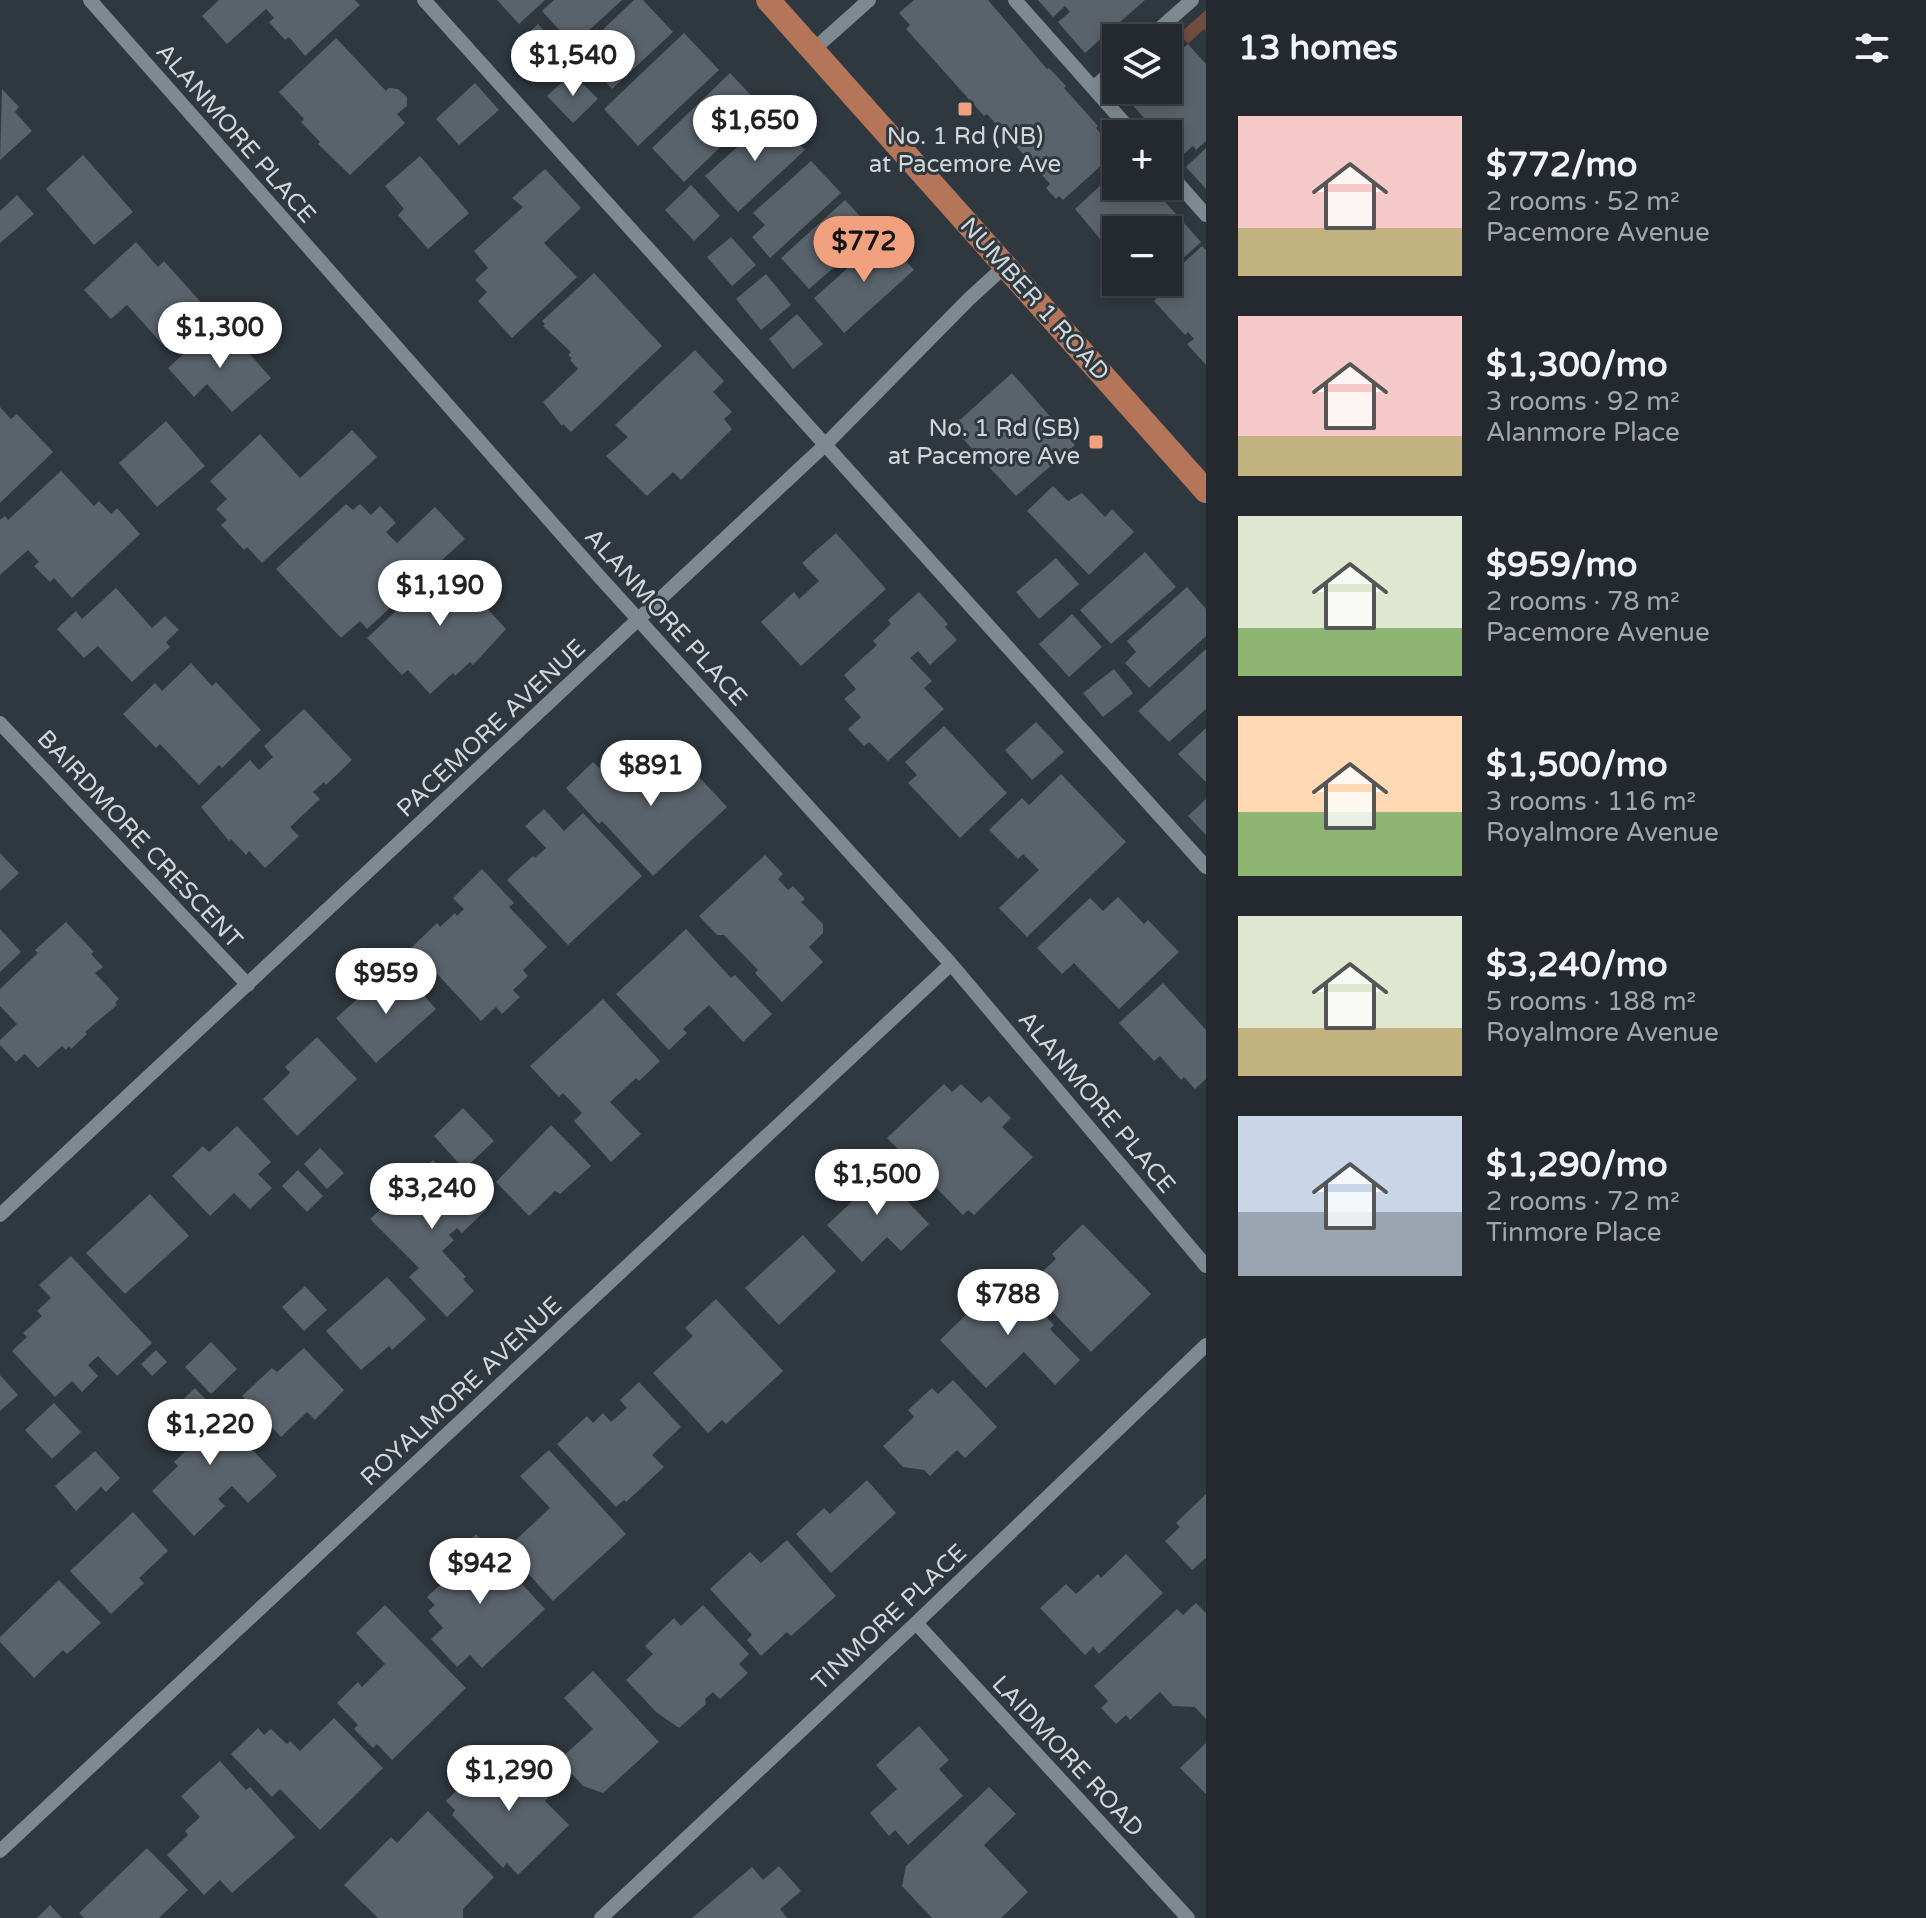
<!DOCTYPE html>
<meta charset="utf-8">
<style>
:root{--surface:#23292f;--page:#2f353b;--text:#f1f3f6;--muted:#a3a6aa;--line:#40454b;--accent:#f2a17e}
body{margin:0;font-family:"Varela Round",sans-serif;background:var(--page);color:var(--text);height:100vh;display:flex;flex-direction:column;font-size:30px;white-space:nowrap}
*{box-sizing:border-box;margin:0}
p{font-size:26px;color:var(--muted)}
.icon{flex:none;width:44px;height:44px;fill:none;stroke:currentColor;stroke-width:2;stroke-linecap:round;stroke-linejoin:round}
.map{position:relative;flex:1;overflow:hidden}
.sheet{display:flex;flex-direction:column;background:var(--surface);width:720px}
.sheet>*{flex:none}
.buttons{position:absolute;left:1102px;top:24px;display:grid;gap:16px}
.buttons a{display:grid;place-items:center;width:80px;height:80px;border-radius:0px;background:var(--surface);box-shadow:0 4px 12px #0003,0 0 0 2px var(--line);font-size:40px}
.price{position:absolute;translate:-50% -68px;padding:0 18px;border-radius:28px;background:#fff;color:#222;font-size:26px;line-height:52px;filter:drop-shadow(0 2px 4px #0008)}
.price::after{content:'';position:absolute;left:50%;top:48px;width:24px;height:18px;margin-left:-12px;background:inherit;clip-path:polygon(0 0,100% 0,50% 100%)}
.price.current{background:var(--accent);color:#111}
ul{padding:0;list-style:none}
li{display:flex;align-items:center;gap:24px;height:200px;padding:0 32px}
li span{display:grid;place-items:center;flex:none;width:224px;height:160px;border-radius:0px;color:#555}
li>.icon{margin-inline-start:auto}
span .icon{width:96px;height:96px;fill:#fffc;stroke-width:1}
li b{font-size:34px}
h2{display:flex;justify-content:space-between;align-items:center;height:96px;padding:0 32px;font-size:34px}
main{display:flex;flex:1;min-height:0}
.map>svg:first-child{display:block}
</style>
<main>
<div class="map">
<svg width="1206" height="1918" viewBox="0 0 1206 1918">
<rect width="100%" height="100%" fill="#2f373f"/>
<!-- green -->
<path fill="#704d3f" d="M 1206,10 L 1206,31 L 1204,29 L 1188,44 L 1179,34 Z"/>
<!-- building -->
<path fill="#5a626b" d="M 219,0 L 355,0 L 360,5 L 305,56 L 289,37 L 285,40 L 269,22 L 274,18 L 266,9 L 227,44 L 202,16 Z
M 497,0 L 545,0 L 519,24 Z
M 554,0 L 622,0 L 573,45 L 542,11 Z
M 634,0 L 643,0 L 673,32 L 612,89 L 578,53 Z
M 914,0 L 988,0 L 1047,69 L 1049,68 L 1066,86 L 1064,88 L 1098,126 L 1096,128 L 1116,152 L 1063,200 L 1059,196 L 1056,199 L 1046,188 L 1050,184 L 987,114 L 984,116 L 906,29 L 910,25 L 899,13 Z
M 1038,0 L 1145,0 L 1085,53 L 1058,22 L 1070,12 L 1065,6 L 1053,17 Z
M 538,24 L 564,52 L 536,78 L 510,50 Z
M 684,33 L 719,70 L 638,146 L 604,109 Z
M 336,38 L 386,91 L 389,88 L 398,89 L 407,97 L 407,106 L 397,114 L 405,123 L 350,175 L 318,144 L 320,142 L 301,122 L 304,119 L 279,92 Z
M 1188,44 L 1206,64 L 1206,141 L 1196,150 L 1193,146 L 1179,158 L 1168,145 L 1168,134 L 1158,134 L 1130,102 L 1143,90 L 1168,90 L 1168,61 Z
M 572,73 L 598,99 L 573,123 L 547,96 Z
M 730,73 L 762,107 L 684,182 L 652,148 Z
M 475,83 L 499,110 L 459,145 L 436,119 Z
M 2,89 L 19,107 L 15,112 L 32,131 L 0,160 Z
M 773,115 L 805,150 L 738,212 L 705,176 Z
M 1206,148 L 1206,189 L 1186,167 Z
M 83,155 L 133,212 L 94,245 L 46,189 Z
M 420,156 L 469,213 L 428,249 L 398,215 L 404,209 L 385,186 Z
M 811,161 L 841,193 L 770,258 L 752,237 L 765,225 L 753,213 Z
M 545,169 L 581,208 L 544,243 L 577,277 L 512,338 L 478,301 L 487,292 L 475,280 L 488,268 L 474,251 L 523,207 L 512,198 Z
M 1116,171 L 1116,186 L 1151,186 L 1201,242 L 1168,272 L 1168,230 L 1116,230 L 1116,258 L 1075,209 Z
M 691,185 L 720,216 L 694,241 L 665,210 Z
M 17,195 L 34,214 L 0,243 L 0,211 Z
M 845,200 L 875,232 L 809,289 L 781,258 Z
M 884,236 L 914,270 L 844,333 L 814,298 Z
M 731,237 L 756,265 L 732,286 L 707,257 Z
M 136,242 L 158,267 L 164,261 L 207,309 L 165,347 L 127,305 L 111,319 L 84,290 Z
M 1202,246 L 1206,250 L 1206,365 L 1187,344 L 1194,339 L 1188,332 L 1185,335 L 1154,301 L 1157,298 L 1151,292 L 1162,282 L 1168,282 L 1168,277 Z
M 594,273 L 662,346 L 571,432 L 563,424 L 562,426 L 543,402 L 578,369 L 570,360 L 572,358 L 568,355 L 571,352 L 543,326 L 545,324 L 542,321 Z
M 766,274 L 791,305 L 761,330 L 736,299 Z
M 1138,282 L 1157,282 L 1146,292 Z
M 797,314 L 823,344 L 793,369 L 769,339 Z
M 215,326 L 235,349 L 241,344 L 271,378 L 232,412 L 207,384 L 194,397 L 168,368 Z
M 695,350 L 724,381 L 713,392 L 732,412 L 724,419 L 732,429 L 681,480 L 673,472 L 647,496 L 606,456 L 628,437 L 615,425 Z
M 1012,373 L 1075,445 L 1016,496 L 952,427 Z
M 0,407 L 11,419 L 17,414 L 53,452 L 0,503 Z
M 166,421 L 205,466 L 157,507 L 119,463 Z
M 352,430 L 377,457 L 262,563 L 247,547 L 244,550 L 221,525 L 227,520 L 216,509 L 227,499 L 210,481 L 260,434 L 300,478 Z
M 61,471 L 94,506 L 99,501 L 111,514 L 117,508 L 140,534 L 72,598 L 54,578 L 50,582 L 34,566 L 39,562 L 28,550 L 0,575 L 0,520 L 5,516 L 8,520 Z
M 1053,486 L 1068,501 L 1082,493 L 1105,517 L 1112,509 L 1134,532 L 1089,575 L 1027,511 Z
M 346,504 L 353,510 L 360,504 L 371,515 L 380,506 L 396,523 L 386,532 L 397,543 L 435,507 L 465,539 L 367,629 L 360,621 L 341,638 L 276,569 Z
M 836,533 L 886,589 L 801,666 L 761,622 L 794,592 L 799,599 L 819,581 L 802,563 Z
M 1145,552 L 1176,587 L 1111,644 L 1080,610 Z
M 1056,558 L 1079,584 L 1039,619 L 1016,592 Z
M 446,564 L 454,573 L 463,564 L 492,595 L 484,605 L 506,629 L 473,665 L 470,662 L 455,676 L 453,673 L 430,694 L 408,670 L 402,675 L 367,638 Z
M 1187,587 L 1206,609 L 1206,636 L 1149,688 L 1125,663 L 1136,652 L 1127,641 Z
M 116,588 L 152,628 L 165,616 L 179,630 L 166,642 L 170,647 L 132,682 L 98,646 L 84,658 L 57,629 L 76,611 L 82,619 Z
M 919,592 L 948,624 L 945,627 L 957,640 L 930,665 L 918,651 L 910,658 L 932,681 L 924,688 L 944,709 L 888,761 L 869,742 L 864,746 L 848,729 L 861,717 L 844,699 L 856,689 L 844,675 L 877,645 L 873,641 L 891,624 L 888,620 Z
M 1072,614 L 1102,647 L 1069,677 L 1039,644 Z
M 1206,649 L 1206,709 L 1169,742 L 1138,711 Z
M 191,663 L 212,686 L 216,682 L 261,730 L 222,768 L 219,765 L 199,785 L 160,744 L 156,748 L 123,714 L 155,683 L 162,691 Z
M 1114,669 L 1133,693 L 1103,717 L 1083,693 Z
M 304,709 L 352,760 L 326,785 L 324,782 L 313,792 L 320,799 L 290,827 L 299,836 L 265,868 L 249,851 L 246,855 L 231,839 L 229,841 L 201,807 L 250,760 L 259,770 L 273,757 L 264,746 Z
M 1036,722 L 1064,752 L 1032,780 L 1005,750 Z
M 944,726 L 1007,793 L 960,838 L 908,783 L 917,775 L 905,762 Z
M 1206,728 L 1206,782 L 1178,754 Z
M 672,748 L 727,807 L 653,876 L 602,821 L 599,824 L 566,788 L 593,762 L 625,792 Z
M 1061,774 L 1126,842 L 1027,937 L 999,908 L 1039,870 L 1023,854 L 1018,859 L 989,830 L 1022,798 L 1029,805 Z
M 1206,799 L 1206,835 L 1188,816 Z
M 544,809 L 564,831 L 583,813 L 642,876 L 568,945 L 507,880 L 533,856 L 535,858 L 546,848 L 525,826 Z
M 0,853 L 19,873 L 0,891 Z
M 765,855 L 783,874 L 778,879 L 788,890 L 793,886 L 805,899 L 801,902 L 823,924 L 823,933 L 809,947 L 823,962 L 782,1002 L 755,973 L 758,970 L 724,935 L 717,935 L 699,916 Z
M 482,869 L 514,903 L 509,907 L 547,947 L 523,970 L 528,976 L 513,990 L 520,997 L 502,1014 L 496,1007 L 481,1021 L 412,947 L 437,923 L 440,927 L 455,913 L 457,916 L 464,909 L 453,898 Z
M 1118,897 L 1144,924 L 1148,920 L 1179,952 L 1119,1009 L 1074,963 L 1062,974 L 1037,948 L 1090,898 L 1103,911 Z
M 66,922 L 94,952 L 91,954 L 103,967 L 95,973 L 119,999 L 115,1003 L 117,1005 L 85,1032 L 87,1034 L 71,1049 L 69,1046 L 66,1050 L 62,1046 L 38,1068 L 25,1054 L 16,1062 L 0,1045 L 0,1040 L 17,1024 L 0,1006 L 0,989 L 38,953 L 35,950 Z
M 0,929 L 21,952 L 0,972 Z
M 686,929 L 731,978 L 735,975 L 772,1014 L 743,1042 L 709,1005 L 683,1029 L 687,1033 L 669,1050 L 616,994 Z
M 403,972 L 436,1009 L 376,1063 L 336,1018 L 370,988 L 377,995 Z
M 1163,983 L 1206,1030 L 1206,1079 L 1195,1089 L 1184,1077 L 1181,1080 L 1160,1056 L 1154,1061 L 1119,1023 Z
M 603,999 L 660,1061 L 639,1081 L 636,1078 L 610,1102 L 641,1134 L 611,1162 L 574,1121 L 582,1113 L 563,1093 L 559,1097 L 530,1066 Z
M 317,1037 L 357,1079 L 297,1136 L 263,1099 L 290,1073 L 285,1067 Z
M 944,1084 L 952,1092 L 961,1084 L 981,1103 L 989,1096 L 1011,1118 L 1002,1127 L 1033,1157 L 974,1215 L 968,1210 L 963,1215 L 887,1138 Z
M 463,1108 L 494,1141 L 464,1169 L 434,1136 Z
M 551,1125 L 591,1166 L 560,1194 L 555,1191 L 529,1216 L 496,1182 Z
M 237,1126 L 271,1162 L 258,1174 L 272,1188 L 250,1209 L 234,1193 L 210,1216 L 172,1176 L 203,1146 L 209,1152 Z
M 320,1148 L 344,1173 L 327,1189 L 304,1164 Z
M 433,1160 L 447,1176 L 452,1171 L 487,1209 L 462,1233 L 457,1228 L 449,1235 L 454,1240 L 442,1251 L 466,1277 L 463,1279 L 474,1291 L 447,1317 L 409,1277 L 419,1268 L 370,1219 Z
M 873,1165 L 929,1224 L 901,1251 L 887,1237 L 862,1262 L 827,1225 L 858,1196 L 849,1187 Z
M 298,1170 L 323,1196 L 307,1212 L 282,1186 Z
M 150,1194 L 189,1236 L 125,1294 L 86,1253 Z
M 1083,1224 L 1151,1294 L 1091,1352 L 1044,1303 L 1059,1288 L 1043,1271 L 1056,1259 L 1052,1254 Z
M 803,1235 L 836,1271 L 779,1325 L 745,1288 Z
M 71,1256 L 152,1343 L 117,1376 L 98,1356 L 88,1365 L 98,1376 L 82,1392 L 72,1381 L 55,1397 L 12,1351 L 27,1337 L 23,1333 L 42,1316 L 37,1311 L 51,1298 L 39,1285 Z
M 1006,1276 L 1054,1325 L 1050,1329 L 1080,1360 L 1055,1385 L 1024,1352 L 986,1388 L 940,1340 Z
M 387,1277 L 426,1319 L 392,1350 L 389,1346 L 361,1370 L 326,1331 Z
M 305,1286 L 327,1310 L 304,1331 L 282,1307 Z
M 716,1299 L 783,1371 L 726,1424 L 722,1420 L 708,1433 L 653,1373 L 693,1336 L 685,1328 Z
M 211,1342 L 237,1369 L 211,1394 L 185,1367 Z
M 304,1348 L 344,1390 L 315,1420 L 307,1412 L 281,1437 L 242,1396 L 272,1368 L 277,1372 Z
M 156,1350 L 167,1362 L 152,1376 L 141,1364 Z
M 0,1375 L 18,1395 L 0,1411 Z
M 953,1380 L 997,1427 L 965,1458 L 957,1450 L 930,1476 L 924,1470 L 903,1467 L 883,1446 L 914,1417 L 908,1410 L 932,1388 L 938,1394 Z
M 639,1382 L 681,1427 L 652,1455 L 664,1467 L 626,1502 L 624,1500 L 616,1507 L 557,1444 L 587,1416 L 593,1423 L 603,1413 L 611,1422 L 627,1408 L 620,1400 Z
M 195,1388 L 277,1476 L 248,1503 L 232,1486 L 218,1499 L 225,1506 L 194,1536 L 152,1491 L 178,1466 L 174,1462 L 199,1438 L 173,1409 Z
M 54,1403 L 81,1432 L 52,1459 L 25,1430 Z
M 549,1450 L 626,1534 L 553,1601 L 506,1549 L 550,1508 L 520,1476 Z
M 95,1451 L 120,1478 L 106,1492 L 101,1487 L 76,1511 L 55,1486 Z
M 867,1480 L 896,1513 L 831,1573 L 796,1534 L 824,1508 L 830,1514 Z
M 1206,1494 L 1206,1558 L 1192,1570 L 1165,1541 L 1180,1527 L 1176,1523 Z
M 133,1512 L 168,1551 L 139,1578 L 144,1583 L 111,1614 L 70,1571 Z
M 476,1534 L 545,1609 L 482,1668 L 470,1655 L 457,1667 L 431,1639 L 443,1628 L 428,1611 L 435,1605 L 427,1597 L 451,1575 L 442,1566 Z
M 787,1540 L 836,1596 L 791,1636 L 787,1632 L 761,1656 L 747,1640 L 752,1635 L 710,1589 L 750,1552 L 761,1563 Z
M 1126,1554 L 1163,1593 L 1099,1654 L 1093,1647 L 1085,1655 L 1040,1608 L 1066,1584 L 1076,1594 L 1098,1574 L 1101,1578 Z
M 59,1580 L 101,1623 L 67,1654 L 63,1650 L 34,1678 L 0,1642 L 0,1637 Z
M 1196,1603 L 1206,1613 L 1206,1719 L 1195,1707 L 1173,1706 L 1160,1692 L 1130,1720 L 1126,1715 L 1116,1724 L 1101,1708 L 1108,1701 L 1094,1686 L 1177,1609 L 1183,1615 Z
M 385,1605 L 466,1688 L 392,1760 L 377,1744 L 373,1748 L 354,1729 L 358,1725 L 337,1703 L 358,1682 L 362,1687 L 385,1664 L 356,1633 Z
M 703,1605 L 749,1654 L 739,1664 L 748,1673 L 720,1699 L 713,1692 L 705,1699 L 706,1704 L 679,1728 L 656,1712 L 626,1680 L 653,1654 L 645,1646 L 674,1618 L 681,1626 Z
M 593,1671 L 659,1742 L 603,1793 L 583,1786 L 559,1760 L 593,1729 L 564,1698 Z
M 334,1718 L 383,1768 L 320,1830 L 280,1789 L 272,1797 L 231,1754 L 258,1728 L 264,1735 L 271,1729 L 287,1744 L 290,1741 L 300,1751 Z
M 919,1726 L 949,1760 L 939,1769 L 963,1796 L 908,1845 L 895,1830 L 889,1836 L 870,1813 L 897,1789 L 876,1765 Z
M 1206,1743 L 1206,1794 L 1180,1768 Z
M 520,1754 L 556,1790 L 545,1801 L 569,1825 L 518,1875 L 507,1863 L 503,1868 L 452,1815 L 455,1810 L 446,1801 L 488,1760 L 501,1773 Z
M 220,1761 L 246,1790 L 250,1787 L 295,1837 L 232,1893 L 220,1880 L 204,1895 L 167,1855 L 188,1835 L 185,1831 L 200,1817 L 181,1796 Z
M 989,1787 L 1016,1814 L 984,1845 L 1028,1892 L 1001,1918 L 932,1918 L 902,1886 L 906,1866 Z
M 428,1811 L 494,1877 L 463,1909 L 463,1918 L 378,1918 L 344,1885 L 391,1837 L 397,1843 Z
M 147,1848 L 188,1890 L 159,1918 L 84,1918 L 79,1913 Z
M 779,1866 L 801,1891 L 780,1909 L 787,1918 L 692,1918 L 752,1867 L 763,1880 Z
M 50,1905 L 62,1918 L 37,1918 Z"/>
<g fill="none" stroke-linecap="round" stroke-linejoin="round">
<!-- minor -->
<path stroke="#7f8992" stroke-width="14" d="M 90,0 L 597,574 L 951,964 L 1206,1266
M 424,0 L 1206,867
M 1015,0 L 1134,134
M 1149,38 L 1192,0
M 813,50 L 869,0
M 1093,88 L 1116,68
M 1168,172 L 1206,215
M 0,723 L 248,985
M 0,1215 L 825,445 L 969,299 L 1005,266
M 916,1623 L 1188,1918
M 0,1851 L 951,964
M 601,1918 L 916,1623 L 1206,1345"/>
<!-- major -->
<path stroke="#b57558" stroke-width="24" d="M 768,0 L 1206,491"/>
</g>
<!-- markers -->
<g fill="#f2a17e" stroke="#2f373f" stroke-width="3">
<rect x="957" y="101" width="16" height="16" rx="4"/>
<rect x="1088" y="434" width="16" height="16" rx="4"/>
</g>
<g text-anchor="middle" stroke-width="6" stroke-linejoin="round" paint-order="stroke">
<!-- street labels -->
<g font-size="24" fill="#d2d7dc" stroke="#2f373f">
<text transform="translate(236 133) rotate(49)" y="8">ALANMORE PLACE</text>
<text transform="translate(1035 299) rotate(48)" y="8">NUMBER 1 ROAD</text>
<text transform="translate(666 617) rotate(48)" y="8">ALANMORE PLACE</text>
<text transform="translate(491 728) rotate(-43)" y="8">PACEMORE AVENUE</text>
<text transform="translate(140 839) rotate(47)" y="8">BAIRDMORE CRESCENT</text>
<text transform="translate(1097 1102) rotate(50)" y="8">ALANMORE PLACE</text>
<text transform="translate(461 1391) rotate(-43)" y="8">ROYALMORE AVENUE</text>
<text transform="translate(889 1617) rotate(-43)" y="8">TINMORE PLACE</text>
<text transform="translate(1068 1756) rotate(47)" y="8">LAIDMORE ROAD</text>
</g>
<!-- poi labels -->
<g font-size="24" fill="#d2d7dc" stroke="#2f373f">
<text x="965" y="144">No. 1 Rd (NB)<tspan x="965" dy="28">at Pacemore Ave</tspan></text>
<text x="1080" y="436" text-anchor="end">No. 1 Rd (SB)<tspan x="1080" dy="28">at Pacemore Ave</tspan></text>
</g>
</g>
</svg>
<div class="buttons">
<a><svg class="icon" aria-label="layers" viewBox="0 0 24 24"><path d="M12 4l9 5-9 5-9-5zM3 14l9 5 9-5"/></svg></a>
<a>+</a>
<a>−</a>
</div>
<b class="price" style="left:573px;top:98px">$1,540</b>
<b class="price" style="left:755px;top:163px">$1,650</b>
<b class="price current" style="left:864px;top:284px">$772</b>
<b class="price" style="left:220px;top:370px">$1,300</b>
<b class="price" style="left:440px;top:628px">$1,190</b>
<b class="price" style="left:651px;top:808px">$891</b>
<b class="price" style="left:386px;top:1016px">$959</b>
<b class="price" style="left:877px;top:1217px">$1,500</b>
<b class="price" style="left:432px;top:1231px">$3,240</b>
<b class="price" style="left:1008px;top:1337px">$788</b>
<b class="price" style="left:210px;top:1467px">$1,220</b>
<b class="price" style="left:480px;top:1606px">$942</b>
<b class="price" style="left:509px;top:1813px">$1,290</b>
</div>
<section class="sheet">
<h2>13 homes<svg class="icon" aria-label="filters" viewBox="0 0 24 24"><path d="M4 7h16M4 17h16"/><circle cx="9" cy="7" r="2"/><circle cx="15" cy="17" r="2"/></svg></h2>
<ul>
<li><span style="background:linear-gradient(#f6c9c9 70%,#c2b280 0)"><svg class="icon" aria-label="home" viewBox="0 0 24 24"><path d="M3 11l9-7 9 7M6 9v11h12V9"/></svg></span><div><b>$772/mo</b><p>2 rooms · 52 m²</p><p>Pacemore Avenue</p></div></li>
<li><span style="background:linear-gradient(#f6c9c9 75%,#c2b280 0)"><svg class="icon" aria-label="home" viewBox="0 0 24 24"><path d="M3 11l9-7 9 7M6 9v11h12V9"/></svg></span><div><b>$1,300/mo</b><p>3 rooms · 92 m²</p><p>Alanmore Place</p></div></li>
<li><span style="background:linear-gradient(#dfe7d0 70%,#8fb573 0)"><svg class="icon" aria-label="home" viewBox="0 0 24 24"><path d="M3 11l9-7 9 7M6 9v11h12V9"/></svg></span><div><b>$959/mo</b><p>2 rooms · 78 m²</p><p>Pacemore Avenue</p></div></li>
<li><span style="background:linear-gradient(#ffd9b3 60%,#8fb573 0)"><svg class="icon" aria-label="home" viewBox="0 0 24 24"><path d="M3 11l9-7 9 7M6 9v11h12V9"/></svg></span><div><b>$1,500/mo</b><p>3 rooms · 116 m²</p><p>Royalmore Avenue</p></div></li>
<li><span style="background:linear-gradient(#dfe7d0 70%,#c2b280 0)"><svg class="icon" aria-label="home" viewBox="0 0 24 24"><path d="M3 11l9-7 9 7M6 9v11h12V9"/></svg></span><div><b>$3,240/mo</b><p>5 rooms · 188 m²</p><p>Royalmore Avenue</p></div></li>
<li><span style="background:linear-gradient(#c9d6e8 60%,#9aa5b1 0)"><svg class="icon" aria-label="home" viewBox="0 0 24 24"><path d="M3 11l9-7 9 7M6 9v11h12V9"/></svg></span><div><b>$1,290/mo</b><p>2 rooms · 72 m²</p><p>Tinmore Place</p></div></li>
</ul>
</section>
</main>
